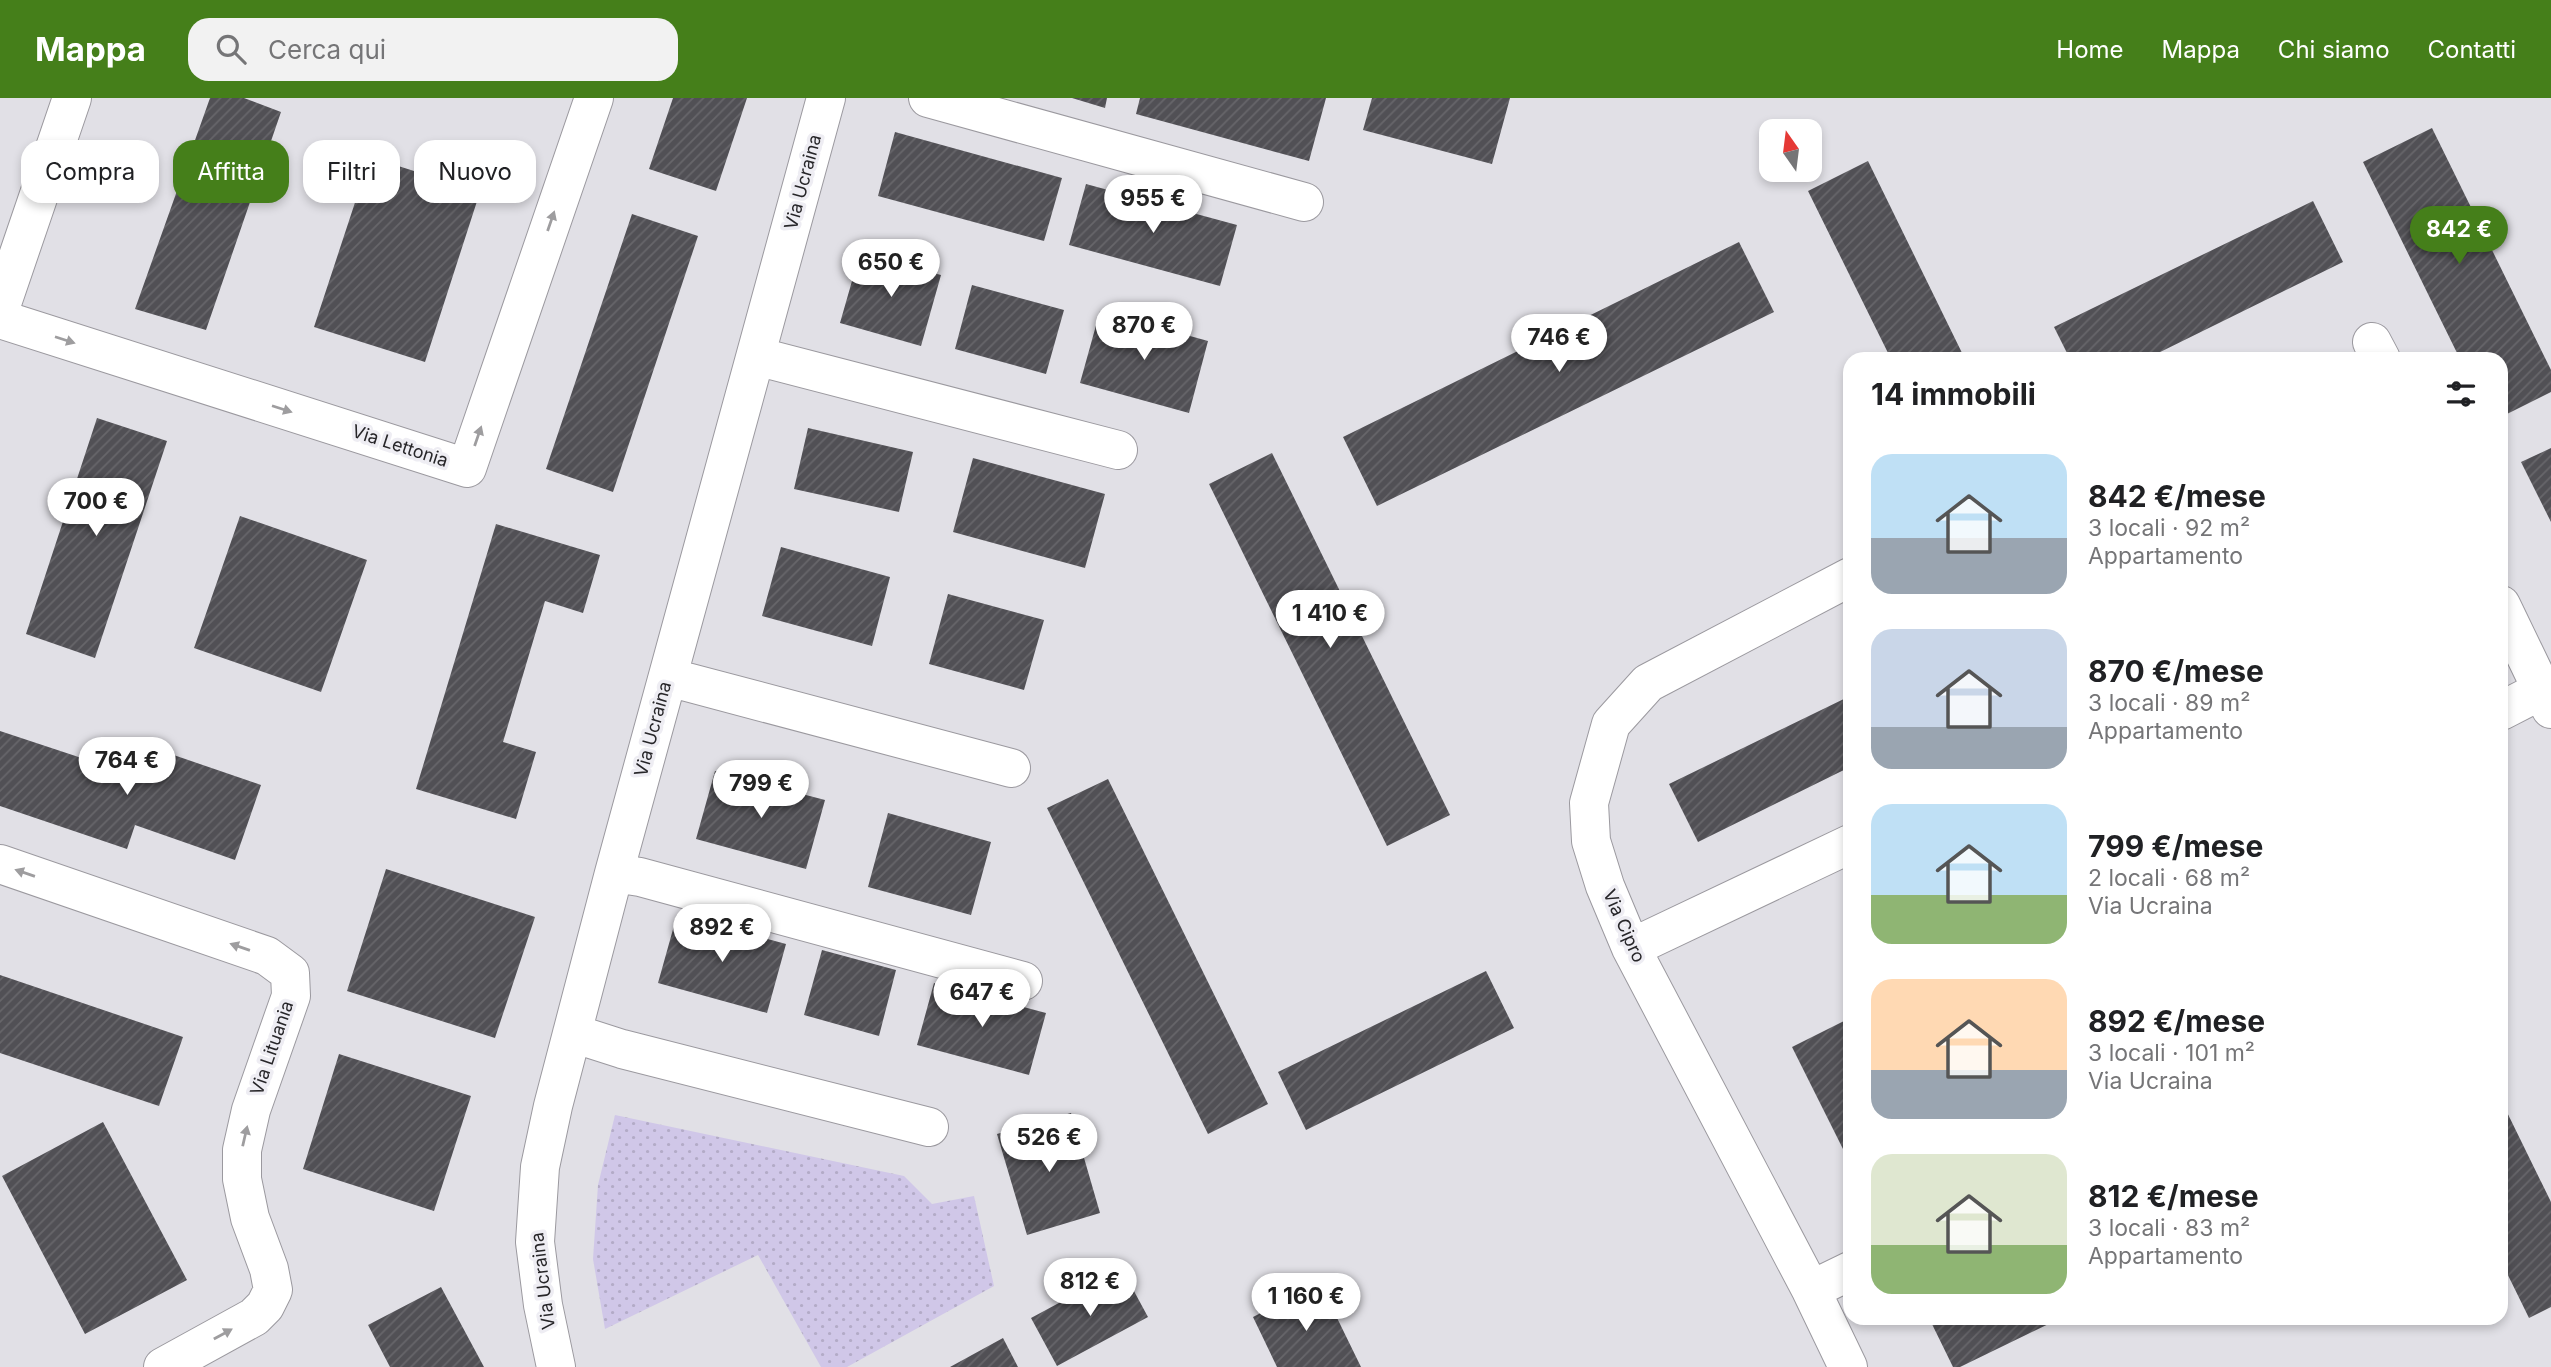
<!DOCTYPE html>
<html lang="it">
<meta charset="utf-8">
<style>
:root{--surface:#fff;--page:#f2f2f2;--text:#202124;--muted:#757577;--accent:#457f1a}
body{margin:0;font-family:Inter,sans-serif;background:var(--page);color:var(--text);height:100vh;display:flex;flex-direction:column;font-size:26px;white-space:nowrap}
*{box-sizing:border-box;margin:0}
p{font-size:23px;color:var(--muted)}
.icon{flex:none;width:38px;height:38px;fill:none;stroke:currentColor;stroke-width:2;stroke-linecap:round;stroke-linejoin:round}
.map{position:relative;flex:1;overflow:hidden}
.details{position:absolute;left:1843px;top:254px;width:665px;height:973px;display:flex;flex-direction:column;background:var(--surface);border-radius:21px;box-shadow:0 4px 10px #0003}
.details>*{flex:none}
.hud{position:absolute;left:21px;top:42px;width:665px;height:63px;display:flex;gap:14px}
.needle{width:46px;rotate:346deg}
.controls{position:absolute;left:1759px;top:21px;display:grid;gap:14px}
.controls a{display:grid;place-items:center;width:63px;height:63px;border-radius:14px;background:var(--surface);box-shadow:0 4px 10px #0003;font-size:35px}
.price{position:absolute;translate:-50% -60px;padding:0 16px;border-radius:24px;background:#fff;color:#222;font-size:23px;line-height:46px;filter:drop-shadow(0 2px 4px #0008)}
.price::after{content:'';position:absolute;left:50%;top:42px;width:21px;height:16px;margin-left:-10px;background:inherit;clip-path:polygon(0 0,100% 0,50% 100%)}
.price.selected{background:var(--accent);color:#fff}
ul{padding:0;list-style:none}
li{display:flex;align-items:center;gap:21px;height:175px;padding:0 28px}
li span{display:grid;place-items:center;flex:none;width:196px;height:140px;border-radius:21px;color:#555}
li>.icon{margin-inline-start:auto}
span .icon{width:84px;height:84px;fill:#fffc;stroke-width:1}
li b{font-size:30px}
h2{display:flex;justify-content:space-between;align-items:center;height:84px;padding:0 28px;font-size:30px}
.tag{padding:0 24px;border-radius:21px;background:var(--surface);box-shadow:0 4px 10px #0003;font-size:24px;line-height:63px}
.tag.selected{background:var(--accent);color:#fff}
header{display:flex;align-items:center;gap:42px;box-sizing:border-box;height:98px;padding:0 35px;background:var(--accent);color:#fff}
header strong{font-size:33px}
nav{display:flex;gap:38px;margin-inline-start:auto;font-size:24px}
.search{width:490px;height:63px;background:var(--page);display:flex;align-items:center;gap:18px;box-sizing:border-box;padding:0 24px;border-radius:21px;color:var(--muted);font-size:26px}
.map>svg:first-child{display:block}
</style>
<header>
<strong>Mappa</strong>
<div class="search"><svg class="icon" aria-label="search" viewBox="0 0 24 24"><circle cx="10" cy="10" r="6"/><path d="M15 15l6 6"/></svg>Cerca qui</div>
<nav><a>Home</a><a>Mappa</a><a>Chi siamo</a><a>Contatti</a></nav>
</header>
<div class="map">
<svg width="2551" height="1269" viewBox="0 0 2551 1269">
<defs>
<pattern id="park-dots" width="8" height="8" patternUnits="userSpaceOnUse" patternTransform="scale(1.75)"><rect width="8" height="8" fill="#d0c7e8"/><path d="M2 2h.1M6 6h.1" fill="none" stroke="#b3abc7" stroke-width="1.8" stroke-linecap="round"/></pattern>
<pattern id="building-hatch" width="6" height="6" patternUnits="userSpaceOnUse" patternTransform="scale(1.75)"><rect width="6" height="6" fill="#515055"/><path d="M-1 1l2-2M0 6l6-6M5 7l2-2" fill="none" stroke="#67666a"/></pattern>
</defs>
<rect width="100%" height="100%" fill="#e1e0e6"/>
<!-- park -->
<path fill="url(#park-dots)" d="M 615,1017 L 904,1078 L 932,1106 L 974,1098 L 994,1188 L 847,1269 L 821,1269 L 758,1157 L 605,1231 L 593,1161 L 598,1087 Z"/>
<!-- building -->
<path fill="url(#building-hatch)" d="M 210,0 L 244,0 L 281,14 L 206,232 L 135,211 Z
M 673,0 L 747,0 L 716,93 L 649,71 Z
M 1072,0 L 1107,0 L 1105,10 Z
M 1140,0 L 1326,0 L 1309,63 L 1136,16 Z
M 1372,0 L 1510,0 L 1492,66 L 1363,32 Z
M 2432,30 L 2551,272 L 2551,294 L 2501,319 L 2501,261 L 2460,261 L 2363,64 Z
M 895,34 L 1062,80 L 1044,143 L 878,98 Z
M 370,59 L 480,94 L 425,264 L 314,229 Z
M 1868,63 L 1965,261 L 1891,261 L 1808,93 Z
M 1086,86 L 1237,127 L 1220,188 L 1069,147 Z
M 2313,103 L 2343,164 L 2146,261 L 2070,261 L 2054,229 Z
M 632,116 L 698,138 L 613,394 L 546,371 Z
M 1739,144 L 1774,214 L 1377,408 L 1343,339 Z
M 860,155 L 941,177 L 921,248 L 840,225 Z
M 972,187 L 1064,212 L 1046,276 L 955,251 Z
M 1100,213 L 1208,243 L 1189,315 L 1080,285 Z
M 97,320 L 167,343 L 95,560 L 26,536 Z
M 808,330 L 913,354 L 899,414 L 794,391 Z
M 2551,350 L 2551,424 L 2521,364 Z
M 1272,355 L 1450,717 L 1387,748 L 1209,386 Z
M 973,360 L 1105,396 L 1085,470 L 953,434 Z
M 240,418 L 367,462 L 321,594 L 194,550 Z
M 496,426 L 600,457 L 583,515 L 545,503 L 503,644 L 536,654 L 516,721 L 416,691 Z
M 781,449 L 890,479 L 872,548 L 762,518 Z
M 948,496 L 1044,522 L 1024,592 L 929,566 Z
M 1850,598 L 1850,669 L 1698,744 L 1669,686 Z
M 0,633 L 151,683 L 162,653 L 261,687 L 235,762 L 135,727 L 127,751 L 0,708 Z
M 715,673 L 825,702 L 806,771 L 696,741 Z
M 1108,681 L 1268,1006 L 1208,1036 L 1047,710 Z
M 888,715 L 991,744 L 971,817 L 868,789 Z
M 386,771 L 535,819 L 495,940 L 347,893 Z
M 677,817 L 786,846 L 767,915 L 658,885 Z
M 822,852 L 896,872 L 879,938 L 804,917 Z
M 1486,873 L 1514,930 L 1306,1032 L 1278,974 Z
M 0,877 L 183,939 L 159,1008 L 0,955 Z
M 934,885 L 1046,915 L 1029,977 L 917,947 Z
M 1850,920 L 1850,1048 L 1843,1051 L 1792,949 Z
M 339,956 L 471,998 L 434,1113 L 303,1071 Z
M 2501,1002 L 2551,1104 L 2551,1209 L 2529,1220 L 2501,1163 Z
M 1071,1015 L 1100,1115 L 1027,1137 L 997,1036 Z
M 103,1024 L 187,1182 L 85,1236 L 2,1078 Z
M 1122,1171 L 1148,1219 L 1057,1268 L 1031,1220 Z
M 1320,1185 L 1361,1269 L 1277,1269 L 1253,1219 Z
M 441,1189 L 484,1269 L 390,1269 L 368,1227 Z
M 1929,1220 L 2061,1220 L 1960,1269 L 1953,1269 Z
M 1003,1240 L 1018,1269 L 950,1269 Z"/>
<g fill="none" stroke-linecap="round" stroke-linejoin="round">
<defs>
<path id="minor" d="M 928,0 L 1304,104
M 0,211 L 72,0
M 0,221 L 467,370 L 594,0
M 2372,244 L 2381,261
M 756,258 L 1118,352
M 2501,507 L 2542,592
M 668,579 L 1011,670
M 2501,613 L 2542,592 L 2551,611
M 0,766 L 267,858 L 290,875 L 291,898 L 251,1012 L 242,1052 L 242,1081 L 250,1120 L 269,1171 L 273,1192 L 265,1208 L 254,1219 L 163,1269
M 614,775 L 640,779 L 1023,883
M 1631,850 L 1850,746
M 572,935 L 622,951 L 929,1029
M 1811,1192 L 1850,1173
M 556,1269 L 543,1207 L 535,1144 L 540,1069 L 553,1008 L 614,775 L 826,0
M 1848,1269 L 1811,1192 L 1631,850 L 1605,788 L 1591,743 L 1589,705 L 1611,626 L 1648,585 L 1850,479"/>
</defs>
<!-- minor casing -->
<use href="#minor" stroke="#9b999f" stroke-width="40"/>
<!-- minor -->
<use href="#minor" stroke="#fff" stroke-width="38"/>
</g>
<!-- one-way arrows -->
<defs><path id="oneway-solid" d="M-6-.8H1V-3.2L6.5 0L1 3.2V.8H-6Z" transform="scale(1.75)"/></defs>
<g fill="#9e9d9f">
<use href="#oneway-solid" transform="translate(551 123) rotate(-71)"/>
<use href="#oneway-solid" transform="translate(65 242) rotate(18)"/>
<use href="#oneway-solid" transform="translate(282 311) rotate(18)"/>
<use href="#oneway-solid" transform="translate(478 338) rotate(-71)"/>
<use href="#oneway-solid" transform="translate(25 775) rotate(-161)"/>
<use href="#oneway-solid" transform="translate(240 849) rotate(-161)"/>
<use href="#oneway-solid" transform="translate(245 1038) rotate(-77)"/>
<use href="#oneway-solid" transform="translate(223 1236) rotate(-29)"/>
</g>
<g text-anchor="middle" stroke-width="7" stroke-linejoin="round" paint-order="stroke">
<!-- street labels -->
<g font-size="18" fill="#272629" stroke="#eeedf3">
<text transform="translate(803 84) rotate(-75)" y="6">Via Ucraina</text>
<text transform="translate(400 348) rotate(18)" y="6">Via Lettonia</text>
<text transform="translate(653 631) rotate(-75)" y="6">Via Ucraina</text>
<text transform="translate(1624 828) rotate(66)" y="6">Via Cipro</text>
<text transform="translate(272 950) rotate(-71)" y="6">Via Lituania</text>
<text transform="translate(543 1183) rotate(-97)" y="6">Via Ucraina</text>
</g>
</g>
</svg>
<div class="controls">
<a><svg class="needle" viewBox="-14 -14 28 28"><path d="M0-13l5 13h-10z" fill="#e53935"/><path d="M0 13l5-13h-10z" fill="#757577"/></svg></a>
</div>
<b class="price" style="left:1153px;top:137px">955 €</b>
<b class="price selected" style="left:2459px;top:168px">842 €</b>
<b class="price" style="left:891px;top:201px">650 €</b>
<b class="price" style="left:1144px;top:264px">870 €</b>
<b class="price" style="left:1559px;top:276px">746 €</b>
<b class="price" style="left:96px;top:440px">700 €</b>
<b class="price" style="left:1330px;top:552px">1 410 €</b>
<b class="price" style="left:127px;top:699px">764 €</b>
<b class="price" style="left:761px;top:722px">799 €</b>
<b class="price" style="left:722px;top:866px">892 €</b>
<b class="price" style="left:982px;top:931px">647 €</b>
<b class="price" style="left:1049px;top:1076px">526 €</b>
<b class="price" style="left:1090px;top:1220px">812 €</b>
<b class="price" style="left:1306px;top:1235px">1 160 €</b>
<div class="hud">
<a class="tag">Compra</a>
<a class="tag selected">Affitta</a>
<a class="tag">Filtri</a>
<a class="tag">Nuovo</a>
</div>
<section class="details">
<h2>14 immobili<svg class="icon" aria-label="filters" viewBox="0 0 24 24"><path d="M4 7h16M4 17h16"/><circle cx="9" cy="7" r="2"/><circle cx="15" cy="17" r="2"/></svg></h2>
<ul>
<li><span style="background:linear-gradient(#bfe0f5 60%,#9aa5b1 0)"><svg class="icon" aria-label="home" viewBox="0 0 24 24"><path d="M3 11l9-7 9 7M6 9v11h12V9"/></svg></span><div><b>842 €/mese</b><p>3 locali · 92 m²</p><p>Appartamento</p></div></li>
<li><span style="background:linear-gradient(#c9d6e8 70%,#9aa5b1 0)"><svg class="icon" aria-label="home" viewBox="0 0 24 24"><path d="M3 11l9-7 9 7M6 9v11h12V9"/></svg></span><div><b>870 €/mese</b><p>3 locali · 89 m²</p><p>Appartamento</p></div></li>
<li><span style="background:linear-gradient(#bfe0f5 65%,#8fb573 0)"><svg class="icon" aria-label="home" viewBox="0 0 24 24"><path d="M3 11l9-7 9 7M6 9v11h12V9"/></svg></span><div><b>799 €/mese</b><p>2 locali · 68 m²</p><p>Via Ucraina</p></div></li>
<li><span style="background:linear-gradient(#ffd9b3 65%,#9aa5b1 0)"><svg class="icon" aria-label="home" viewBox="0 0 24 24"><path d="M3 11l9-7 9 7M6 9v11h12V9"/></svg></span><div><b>892 €/mese</b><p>3 locali · 101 m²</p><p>Via Ucraina</p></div></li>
<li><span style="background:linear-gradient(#dfe7d0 65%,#8fb573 0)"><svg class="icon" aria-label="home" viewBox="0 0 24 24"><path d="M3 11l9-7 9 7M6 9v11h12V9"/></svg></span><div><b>812 €/mese</b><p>3 locali · 83 m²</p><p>Appartamento</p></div></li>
</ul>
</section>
</div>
